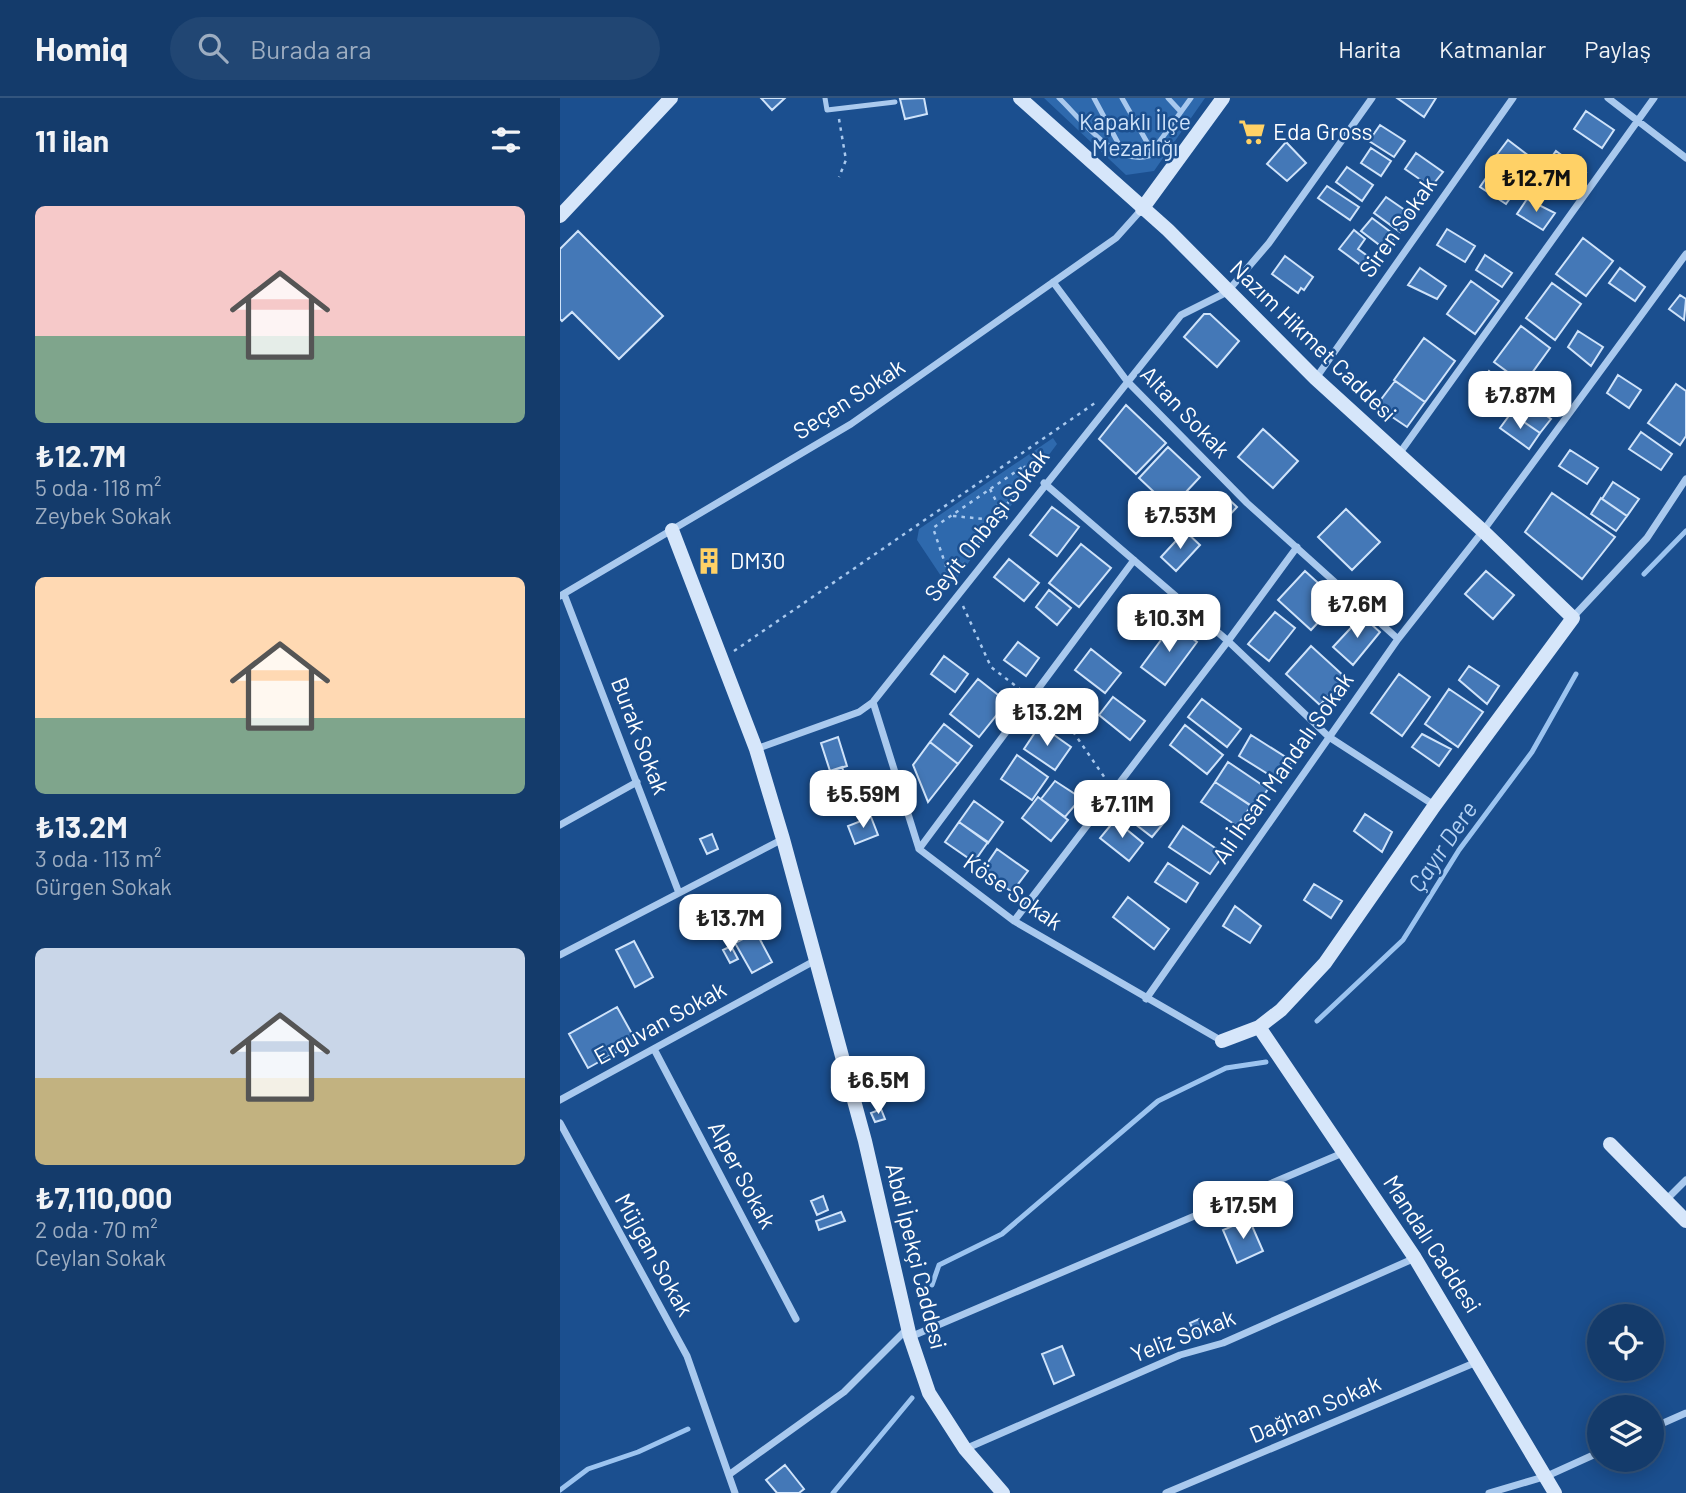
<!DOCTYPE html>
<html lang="tr">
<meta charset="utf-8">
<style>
:root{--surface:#143b6b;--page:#214673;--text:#f1f3f6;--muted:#9dadc1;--line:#33557e;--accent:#ffd166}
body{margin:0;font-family:Barlow,sans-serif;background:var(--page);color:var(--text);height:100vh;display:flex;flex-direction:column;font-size:26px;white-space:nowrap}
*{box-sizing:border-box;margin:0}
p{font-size:23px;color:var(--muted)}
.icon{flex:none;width:38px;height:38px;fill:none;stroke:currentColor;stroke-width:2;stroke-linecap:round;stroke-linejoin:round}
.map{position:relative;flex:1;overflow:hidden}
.details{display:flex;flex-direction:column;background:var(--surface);width:560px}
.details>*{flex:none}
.controls{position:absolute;left:1027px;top:1206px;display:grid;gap:14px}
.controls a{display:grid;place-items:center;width:77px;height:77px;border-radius:50%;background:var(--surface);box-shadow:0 4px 18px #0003,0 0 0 2px var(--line);font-size:35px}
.price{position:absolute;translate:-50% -60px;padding:0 16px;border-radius:14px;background:#fff;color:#222;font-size:23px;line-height:46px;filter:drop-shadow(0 2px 4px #0008)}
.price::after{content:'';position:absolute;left:50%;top:42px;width:21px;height:16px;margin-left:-10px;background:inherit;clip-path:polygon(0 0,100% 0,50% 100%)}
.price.selected{background:var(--accent);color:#111}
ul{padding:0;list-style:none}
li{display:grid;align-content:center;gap:14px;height:371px;padding:0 35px}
li span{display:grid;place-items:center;height:217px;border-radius:10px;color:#555}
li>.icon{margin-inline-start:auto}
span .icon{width:126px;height:126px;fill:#fffc;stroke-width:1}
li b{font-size:30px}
h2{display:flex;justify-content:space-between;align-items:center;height:84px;padding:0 35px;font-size:30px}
header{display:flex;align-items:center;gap:42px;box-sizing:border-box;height:98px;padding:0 35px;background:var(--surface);border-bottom:2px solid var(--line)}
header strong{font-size:33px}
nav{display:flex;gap:38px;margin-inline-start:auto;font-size:24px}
.search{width:490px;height:63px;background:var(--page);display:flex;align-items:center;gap:18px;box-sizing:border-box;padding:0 24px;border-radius:38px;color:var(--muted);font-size:26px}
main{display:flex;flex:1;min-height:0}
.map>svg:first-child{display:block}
</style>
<header>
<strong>Homiq</strong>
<div class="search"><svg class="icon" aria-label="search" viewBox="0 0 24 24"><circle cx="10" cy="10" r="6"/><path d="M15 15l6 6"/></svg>Burada ara</div>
<nav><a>Harita</a><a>Katmanlar</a><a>Paylaş</a></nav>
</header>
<main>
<section class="details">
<h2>11 ilan<svg class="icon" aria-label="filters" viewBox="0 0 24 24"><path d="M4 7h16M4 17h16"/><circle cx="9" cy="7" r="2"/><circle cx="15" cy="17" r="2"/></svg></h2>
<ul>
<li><span style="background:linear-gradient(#f6c9c9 60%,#7fa58c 0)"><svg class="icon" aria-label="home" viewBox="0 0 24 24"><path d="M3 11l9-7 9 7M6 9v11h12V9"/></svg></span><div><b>₺12.7M</b><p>5 oda · 118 m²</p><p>Zeybek Sokak</p></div></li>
<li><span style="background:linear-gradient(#ffd9b3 65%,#7fa58c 0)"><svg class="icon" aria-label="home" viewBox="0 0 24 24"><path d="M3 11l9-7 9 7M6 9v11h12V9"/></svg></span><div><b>₺13.2M</b><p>3 oda · 113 m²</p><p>Gürgen Sokak</p></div></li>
<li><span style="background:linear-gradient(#c9d6e8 60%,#c2b280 0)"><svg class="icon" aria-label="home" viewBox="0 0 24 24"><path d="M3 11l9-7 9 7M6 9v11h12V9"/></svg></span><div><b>₺7,110,000</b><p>2 oda · 70 m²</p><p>Ceylan Sokak</p></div></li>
</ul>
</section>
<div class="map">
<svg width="1126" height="1395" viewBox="0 0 1126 1395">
<rect width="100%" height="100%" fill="#1b4f8f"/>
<!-- green -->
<path fill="#2e69ad" d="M 484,0 L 645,0 L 594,73 L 566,77 Z
M 493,340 L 497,346 L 394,484 L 385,484 L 357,442 L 359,431 Z"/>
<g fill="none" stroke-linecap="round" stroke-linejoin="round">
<!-- stream -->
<path stroke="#9cc4f0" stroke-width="5" d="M 1084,476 L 1126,433
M 757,923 L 843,842 L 899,752 L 972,654 L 1016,576
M 372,1187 L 379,1167 L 442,1136 L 598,1003 L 666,970 L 706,964
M 0,1392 L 28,1371 L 78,1354 L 128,1331
M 273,1395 L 352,1300"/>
</g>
<!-- building -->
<path fill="#4478b7" stroke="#cfe3fa" stroke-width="2" d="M 201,0 L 225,0 L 212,12 Z
M 364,0 L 367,16 L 345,21 L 340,1 Z
M 837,0 L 876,0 L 864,19 Z
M 1026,13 L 1054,32 L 1042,50 L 1014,31 Z
M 820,27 L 845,43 L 834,59 L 809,43 Z
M 948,42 L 977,64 L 964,81 L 935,59 Z
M 726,44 L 746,65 L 727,83 L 707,66 Z
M 811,50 L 831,63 L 821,78 L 801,65 Z
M 996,53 L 1026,75 L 1013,93 L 983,71 Z
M 856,55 L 883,74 L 871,89 L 845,71 Z
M 787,69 L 813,87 L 802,103 L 776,84 Z
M 932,71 L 956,92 L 946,106 L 920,89 Z
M 767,88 L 799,109 L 790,122 L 758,100 Z
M 826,99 L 852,117 L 840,134 L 814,115 Z
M 967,101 L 995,115 L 983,132 L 957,116 Z
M 812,120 L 836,138 L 826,152 L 801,133 Z
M 887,131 L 915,148 L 905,164 L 877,147 Z
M 794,132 L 805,141 L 798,151 L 809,159 L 802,168 L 779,151 Z
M 18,133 L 103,218 L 59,261 L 12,214 L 2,223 L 0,221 L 0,151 Z
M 1023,140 L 1053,163 L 1026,198 L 996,176 Z
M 925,157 L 952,175 L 942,189 L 916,172 Z
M 725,158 L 753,179 L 744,192 L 741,190 L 738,195 L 712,176 Z
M 860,170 L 886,188 L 877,201 L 848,187 Z
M 1060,170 L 1085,189 L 1075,203 L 1049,185 Z
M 911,183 L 939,203 L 915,236 L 887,216 Z
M 992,185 L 1021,206 L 995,242 L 966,220 Z
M 1120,197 L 1126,201 L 1124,222 L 1109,211 Z
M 644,216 L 650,216 L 679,243 L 657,269 L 624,239 Z
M 961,228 L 990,250 L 964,286 L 934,264 Z
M 1018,233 L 1043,249 L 1031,268 L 1008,249 Z
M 864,240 L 895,263 L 865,304 L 834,282 Z
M 929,273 L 952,293 L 942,308 L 917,290 Z
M 1058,277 L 1081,292 L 1069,310 L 1047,295 Z
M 835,283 L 865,304 L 847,329 L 816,308 Z
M 1116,286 L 1126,293 L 1126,338 L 1120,347 L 1088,325 Z
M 962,300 L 991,321 L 980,335 L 951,315 Z
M 566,307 L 606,345 L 576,376 L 539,341 Z
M 951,315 L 980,335 L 969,351 L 940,330 Z
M 703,331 L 738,363 L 713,390 L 678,359 Z
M 1081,334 L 1112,356 L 1101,372 L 1069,351 Z
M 608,349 L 640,379 L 611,410 L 579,380 Z
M 1010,352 L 1038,370 L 1027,386 L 999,368 Z
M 1053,384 L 1079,401 L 1067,418 L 1042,401 Z
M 662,395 L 677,409 L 653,435 L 638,421 Z
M 992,395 L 1055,439 L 1022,481 L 965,434 Z
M 1041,400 L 1067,418 L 1056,433 L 1031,416 Z
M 492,409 L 519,429 L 497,458 L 470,437 Z
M 786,411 L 820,444 L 792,472 L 758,439 Z
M 625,433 L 640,447 L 616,473 L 601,459 Z
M 521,446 L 551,470 L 519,509 L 489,485 Z
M 150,453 L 156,470 L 149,473 L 142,456 Z
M 449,461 L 479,485 L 464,503 L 434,479 Z
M 745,473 L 778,503 L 751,532 L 718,502 Z
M 926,473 L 954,497 L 933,521 L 905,496 Z
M 489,492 L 511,510 L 497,527 L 476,509 Z
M 715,514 L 735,530 L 709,563 L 688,546 Z
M 802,518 L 820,534 L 793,567 L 773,549 Z
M 613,526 L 637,544 L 605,587 L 581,569 Z
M 458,544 L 479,560 L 466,578 L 444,562 Z
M 751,548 L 785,579 L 760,607 L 726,576 Z
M 531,551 L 561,575 L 545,595 L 515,572 Z
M 384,558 L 408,576 L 395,594 L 371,576 Z
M 909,568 L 939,588 L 927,606 L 899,582 Z
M 839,576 L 870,599 L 842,638 L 811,615 Z
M 418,581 L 447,604 L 419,639 L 390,616 Z
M 889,591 L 923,614 L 898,649 L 865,626 Z
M 553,599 L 585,623 L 570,642 L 539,617 Z
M 642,601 L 681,631 L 667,649 L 628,619 Z
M 384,626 L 412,648 L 398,666 L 370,644 Z
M 480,627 L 511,649 L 495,672 L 464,651 Z
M 625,627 L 663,657 L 647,676 L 610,647 Z
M 862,636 L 891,651 L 879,668 L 852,649 Z
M 691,637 L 732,663 L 719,683 L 679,658 Z
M 278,639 L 287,668 L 270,673 L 261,645 Z
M 370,644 L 398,666 L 368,704 L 353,667 Z
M 457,657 L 488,679 L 472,702 L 441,681 Z
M 668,664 L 708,691 L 695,710 L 655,684 Z
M 282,669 L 291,695 L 278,699 L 270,673 Z
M 495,683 L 521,700 L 505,719 L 481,701 Z
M 655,684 L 691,708 L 677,728 L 641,704 Z
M 571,693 L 607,721 L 592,739 L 557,712 Z
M 478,699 L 508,722 L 491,743 L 462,720 Z
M 414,703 L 443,724 L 428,745 L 399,724 Z
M 805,716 L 832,734 L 822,754 L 794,733 Z
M 311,719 L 318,737 L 295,746 L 288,728 Z
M 555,722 L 583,745 L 569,763 L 540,740 Z
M 399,724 L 428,744 L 414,764 L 385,744 Z
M 623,728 L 664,756 L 650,776 L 609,749 Z
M 152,736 L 158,751 L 147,756 L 140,741 Z
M 437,751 L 468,773 L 452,794 L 422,773 Z
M 608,765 L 638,785 L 626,804 L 595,784 Z
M 754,786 L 782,803 L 771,820 L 744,802 Z
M 568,799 L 609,831 L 594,851 L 553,819 Z
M 675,808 L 701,828 L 690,845 L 663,828 Z
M 196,834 L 212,864 L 192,875 L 175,845 Z
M 74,843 L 93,879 L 75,889 L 56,852 Z
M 171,848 L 178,861 L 170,865 L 163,852 Z
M 57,909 L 76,943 L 28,970 L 9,936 Z
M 321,1011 L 325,1021 L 315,1024 L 311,1015 Z
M 263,1098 L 268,1112 L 257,1117 L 251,1103 Z
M 281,1114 L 285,1123 L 259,1132 L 256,1123 Z
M 689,1121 L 703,1153 L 677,1165 L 663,1132 Z
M 639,1221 L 643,1231 L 634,1234 L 630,1225 Z
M 502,1248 L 514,1277 L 494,1286 L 482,1256 Z
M 225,1367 L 244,1391 L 239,1395 L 217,1395 L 206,1382 Z"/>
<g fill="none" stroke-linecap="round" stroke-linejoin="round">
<!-- path -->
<path stroke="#a9c9ee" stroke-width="2.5" stroke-dasharray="3.5 5" stroke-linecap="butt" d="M 279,21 L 286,62 L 279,79
M 464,368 L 469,376 L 394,479 L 390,480 L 373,430 Z
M 430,391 L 444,419
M 393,418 L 435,422
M 403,508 L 431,569 L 461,592
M 174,553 L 535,305
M 480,607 L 514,635 L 547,683"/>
<!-- lane -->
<path stroke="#a9c9ee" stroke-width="5" d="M 265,0 L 267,12 L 335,4
M 499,0 C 520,20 556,69 589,58 L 631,0
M 534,0 L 564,56
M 562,0 L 592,53
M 608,0 L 621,14"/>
<!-- street -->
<path stroke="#a9c9ee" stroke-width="7" d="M 1048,0 L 1126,60
M 493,184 L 567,283 L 687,405 L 838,541
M 756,280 L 953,0
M 839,356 L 1094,0
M 484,385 L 668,543 L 769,639 L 874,707
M 4,496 L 119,795
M 0,498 L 291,326 L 556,140 L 582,111
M 1013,519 L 1087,440 L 1126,381
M 313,604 L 359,751 L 454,823 L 662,943
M 196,651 L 299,614 L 313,604 L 621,217 L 667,194 L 709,145 L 812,0
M 0,727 L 77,684
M 359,751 L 574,462
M 454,823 L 668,543 L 737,449
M 0,857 L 223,741
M 586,901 L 838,541 L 923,433 L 1126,156
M 94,951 L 236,1221
M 0,1002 L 256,862
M 0,1025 L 127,1258 L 175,1395
M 1106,1102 L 1126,1082
M 350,1239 L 785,1054
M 1092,1330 L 1126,1315
M 405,1351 L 620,1257 L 663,1245 L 855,1160
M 170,1376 L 284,1294 L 347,1231
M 606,1395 L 919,1263
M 929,1395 L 987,1378 L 1040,1354"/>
<!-- secondary -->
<path stroke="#d6e6fa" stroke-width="14" d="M 460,0 L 608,132 L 755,280 L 923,433 L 1013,520 L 875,707 L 765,865 L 721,912 L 699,929 L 662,943
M 582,111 L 663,0
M 0,118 L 111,0
M 112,432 L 196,651 L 223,741 L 305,1043 L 350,1239 L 369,1295 L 405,1351 L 443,1395
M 699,929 L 855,1160 L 995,1395
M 1050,1046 L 1126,1123"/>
</g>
<!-- icons -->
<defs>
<symbol id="supermarket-bare" viewBox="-9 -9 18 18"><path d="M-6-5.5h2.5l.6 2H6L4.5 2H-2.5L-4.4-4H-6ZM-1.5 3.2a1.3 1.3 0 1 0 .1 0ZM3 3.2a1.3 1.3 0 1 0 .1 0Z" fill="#ffd166" stroke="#1b4f8f" stroke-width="2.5" paint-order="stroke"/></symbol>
<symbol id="building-bare" viewBox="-9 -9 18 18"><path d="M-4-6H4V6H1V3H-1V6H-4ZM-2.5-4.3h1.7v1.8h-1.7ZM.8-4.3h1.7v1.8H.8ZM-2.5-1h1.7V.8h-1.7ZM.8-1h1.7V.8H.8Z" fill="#ffd166" stroke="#1b4f8f" stroke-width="2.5" paint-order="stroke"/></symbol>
</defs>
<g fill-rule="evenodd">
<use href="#supermarket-bare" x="673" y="15" width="38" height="38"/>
<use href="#building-bare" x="130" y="444" width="38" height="38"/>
</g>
<g text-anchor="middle" stroke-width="5" stroke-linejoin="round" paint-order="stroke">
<!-- park labels -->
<g font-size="23" fill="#cfe3fa" stroke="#1b4f8f">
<text x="575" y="32">Kapaklı İlçe<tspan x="575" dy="26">Mezarlığı</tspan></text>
</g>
<!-- poi labels -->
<g font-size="23" fill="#fff" stroke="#1b4f8f" text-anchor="start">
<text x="713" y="42">Eda Gross</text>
<text x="170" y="471">DM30</text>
</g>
<!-- street labels -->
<g font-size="23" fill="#fff" stroke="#1b4f8f">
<text transform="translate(838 129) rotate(-55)" y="8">Siren Sokak</text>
<text transform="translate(753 243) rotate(44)" y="8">Nazım Hikmet Caddesi</text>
<text transform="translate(289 301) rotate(-33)" y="8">Seçen Sokak</text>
<text transform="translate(625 314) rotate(46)" y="8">Altan Sokak</text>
<text transform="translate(427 427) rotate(-52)" y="8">Seyit Onbaşı Sokak</text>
<text transform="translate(80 638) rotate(69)" y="8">Burak Sokak</text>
<text transform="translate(723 670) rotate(-55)" y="8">Ali İhsan Mandalı Sokak</text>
<text transform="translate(453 794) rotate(35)" y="8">Köse Sokak</text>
<text transform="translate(100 925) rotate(-29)" y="8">Erguvan Sokak</text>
<text transform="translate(182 1077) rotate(62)" y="8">Alper Sokak</text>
<text transform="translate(872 1146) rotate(57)" y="8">Mandalı Caddesi</text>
<text transform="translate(94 1157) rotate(61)" y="8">Müjgan Sokak</text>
<text transform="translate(356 1158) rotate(76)" y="8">Abdi İpekçi Caddesi</text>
<text transform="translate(623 1238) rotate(-21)" y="8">Yeliz Sokak</text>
<text transform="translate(755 1311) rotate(-23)" y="8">Dağhan Sokak</text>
</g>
<!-- water labels -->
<g font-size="24" font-style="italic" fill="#b5d3f5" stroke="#1b4f8f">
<text transform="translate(883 749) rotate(-56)" y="8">Çayır Dere</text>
</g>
</g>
</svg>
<div class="controls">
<a><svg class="icon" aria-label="locate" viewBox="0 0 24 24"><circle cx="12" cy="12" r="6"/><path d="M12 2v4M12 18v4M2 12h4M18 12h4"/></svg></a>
<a><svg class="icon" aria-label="layers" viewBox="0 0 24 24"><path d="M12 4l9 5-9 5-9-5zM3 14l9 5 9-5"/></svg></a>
</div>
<b class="price selected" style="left:976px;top:116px">₺12.7M</b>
<b class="price" style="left:960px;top:333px">₺7.87M</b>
<b class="price" style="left:620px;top:453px">₺7.53M</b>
<b class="price" style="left:797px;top:542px">₺7.6M</b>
<b class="price" style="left:609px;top:556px">₺10.3M</b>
<b class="price" style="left:487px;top:650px">₺13.2M</b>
<b class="price" style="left:303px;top:732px">₺5.59M</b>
<b class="price" style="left:562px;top:742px">₺7.11M</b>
<b class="price" style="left:170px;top:856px">₺13.7M</b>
<b class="price" style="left:318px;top:1018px">₺6.5M</b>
<b class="price" style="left:683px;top:1143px">₺17.5M</b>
</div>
</main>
